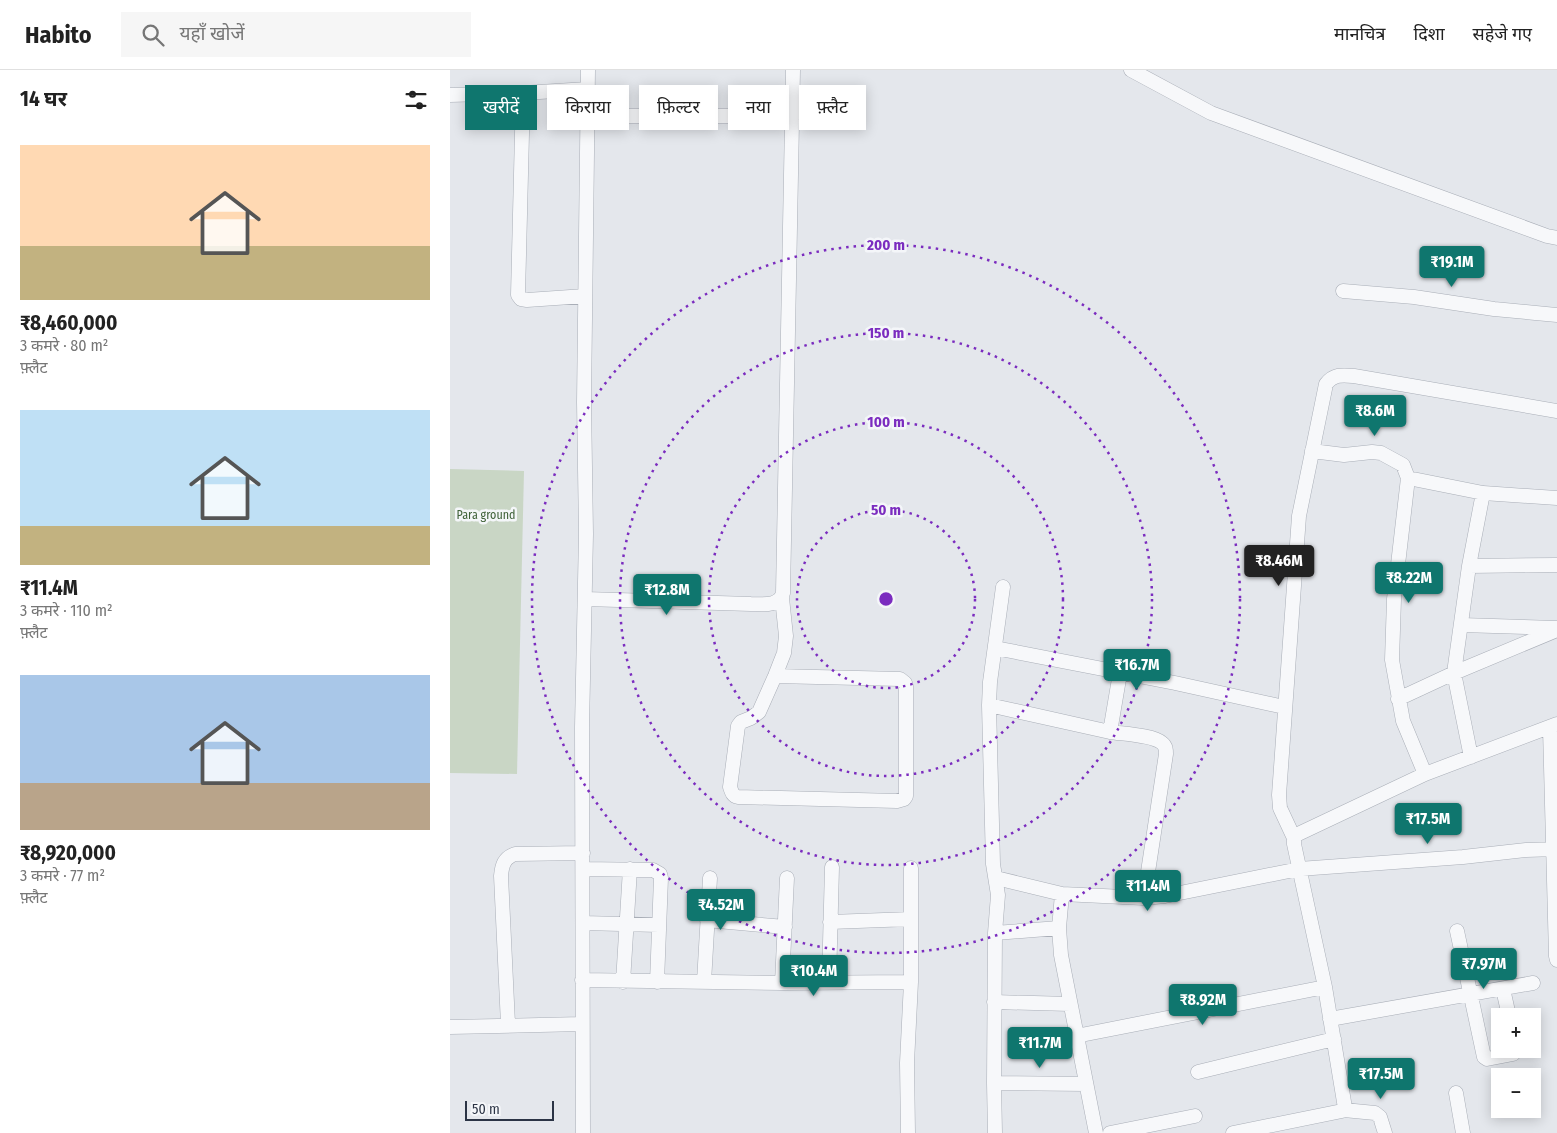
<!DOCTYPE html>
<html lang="hi">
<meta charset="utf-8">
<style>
:root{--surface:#fff;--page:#f6f6f6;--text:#222;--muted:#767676;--line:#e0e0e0;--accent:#0f766e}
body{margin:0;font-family:"Fira Sans Condensed","Noto Sans Devanagari",sans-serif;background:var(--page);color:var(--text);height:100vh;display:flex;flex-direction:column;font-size:19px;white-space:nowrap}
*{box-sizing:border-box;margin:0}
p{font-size:16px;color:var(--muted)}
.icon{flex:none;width:28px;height:28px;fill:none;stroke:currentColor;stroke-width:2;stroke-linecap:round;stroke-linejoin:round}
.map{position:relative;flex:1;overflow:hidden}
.panel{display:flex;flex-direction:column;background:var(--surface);width:450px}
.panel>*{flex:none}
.hud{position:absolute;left:15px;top:15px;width:475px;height:45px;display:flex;gap:10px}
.tools{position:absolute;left:1041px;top:938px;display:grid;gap:10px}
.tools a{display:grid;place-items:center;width:50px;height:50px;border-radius:0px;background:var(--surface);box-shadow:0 2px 12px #0003;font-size:25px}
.scale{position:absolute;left:15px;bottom:12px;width:89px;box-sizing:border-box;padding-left:5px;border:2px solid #2b3445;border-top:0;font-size:14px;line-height:18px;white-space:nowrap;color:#2b3445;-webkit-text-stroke:4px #f4f6f9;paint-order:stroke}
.price{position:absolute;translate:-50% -42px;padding:0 11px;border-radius:5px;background:var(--accent);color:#fff;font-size:16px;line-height:32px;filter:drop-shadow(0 1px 2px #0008)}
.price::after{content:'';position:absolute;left:50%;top:30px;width:15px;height:11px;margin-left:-8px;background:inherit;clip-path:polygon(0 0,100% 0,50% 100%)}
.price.active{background:#222;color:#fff}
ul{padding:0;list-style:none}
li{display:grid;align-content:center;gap:10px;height:265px;padding:0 20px}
li span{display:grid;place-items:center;height:155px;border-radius:0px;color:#555}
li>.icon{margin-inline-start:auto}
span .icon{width:90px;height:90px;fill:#fffc;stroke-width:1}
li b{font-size:21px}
h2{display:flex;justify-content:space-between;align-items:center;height:60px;padding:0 20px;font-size:21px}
.chip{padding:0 18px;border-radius:0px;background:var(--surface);box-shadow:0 2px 12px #0003;font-size:18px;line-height:45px}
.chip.active{background:var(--accent);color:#fff}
header{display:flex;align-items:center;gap:30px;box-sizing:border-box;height:70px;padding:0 25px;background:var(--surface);border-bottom:1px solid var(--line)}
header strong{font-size:24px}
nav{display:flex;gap:28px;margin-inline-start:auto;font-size:18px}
.search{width:350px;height:45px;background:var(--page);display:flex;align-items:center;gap:12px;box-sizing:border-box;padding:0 18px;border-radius:0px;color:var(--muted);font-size:19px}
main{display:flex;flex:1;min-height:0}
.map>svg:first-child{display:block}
</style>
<header>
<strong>Habito</strong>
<div class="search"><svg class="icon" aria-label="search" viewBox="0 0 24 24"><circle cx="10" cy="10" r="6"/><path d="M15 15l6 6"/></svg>यहाँ खोजें</div>
<nav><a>मानचित्र</a><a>दिशा</a><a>सहेजे गए</a></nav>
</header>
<main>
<section class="panel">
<h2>14 घर<svg class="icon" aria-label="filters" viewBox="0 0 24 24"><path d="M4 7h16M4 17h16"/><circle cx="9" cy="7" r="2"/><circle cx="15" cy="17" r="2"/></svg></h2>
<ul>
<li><span style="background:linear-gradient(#ffd9b3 65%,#c2b280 0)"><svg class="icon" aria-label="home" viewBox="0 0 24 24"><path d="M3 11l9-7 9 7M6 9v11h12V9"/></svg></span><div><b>₹8,460,000</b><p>3 कमरे · 80 m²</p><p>फ़्लैट</p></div></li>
<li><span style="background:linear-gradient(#bfe0f5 75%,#c2b280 0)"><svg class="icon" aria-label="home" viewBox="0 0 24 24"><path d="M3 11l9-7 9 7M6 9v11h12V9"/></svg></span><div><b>₹11.4M</b><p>3 कमरे · 110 m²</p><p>फ़्लैट</p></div></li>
<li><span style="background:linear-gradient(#a9c7e8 70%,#b9a48a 0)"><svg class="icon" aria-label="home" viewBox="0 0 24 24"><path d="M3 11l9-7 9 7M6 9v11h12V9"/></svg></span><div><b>₹8,920,000</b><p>3 कमरे · 77 m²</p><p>फ़्लैट</p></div></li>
</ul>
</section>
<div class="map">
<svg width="1107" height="1063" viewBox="0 0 1107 1063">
<rect width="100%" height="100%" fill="#e4e7ec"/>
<!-- green -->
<path fill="#c9d6c5" d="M 0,399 L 74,401 L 67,704 L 0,703 Z"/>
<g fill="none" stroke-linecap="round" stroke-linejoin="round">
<defs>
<path id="minor" d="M 681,0 L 761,43 L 1097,166 L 1107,168
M 73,23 L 68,225 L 71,229 L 77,230 L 135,226
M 0,25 L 73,23 L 138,19
M 138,46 L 343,46
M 893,221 L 964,227 L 1044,239 L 1107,245
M 862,381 L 894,385 L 922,382 L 931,383 L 953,395 L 958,408
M 1019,496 L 1107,495
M 135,529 L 301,534 C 312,534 329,537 333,523 L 343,0
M 1011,555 L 1106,558
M 545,578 L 725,613 L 834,637
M 325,606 L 450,609 L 455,613 L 456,616 L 456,726 L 454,729 L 447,731 L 288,727 C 283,726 282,723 280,717 L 288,656 L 291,652 L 301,648 L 309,642 L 325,606 L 334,583 L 336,566 L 332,528
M 948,629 L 1004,603 L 1107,560
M 539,635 L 660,662 L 670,603
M 1100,658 L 1106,886 L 1107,890
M 660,662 C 673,664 703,665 712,673 C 716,676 716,680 716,684 L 694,828
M 1021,687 L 1004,603 L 1019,496 L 1033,423
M 975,704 L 953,651 L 942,590 L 944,529 L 958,408 L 1033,423 L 1107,428
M 844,768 L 830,738 L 829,725 L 849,446 L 876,314 C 884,304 892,305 904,306 L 1107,341
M 133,799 L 203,800 L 210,804 L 211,808 L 207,912
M 546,808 L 612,824 L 694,828 L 715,826 L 849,799 L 1013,787 L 1076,780 L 1107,779
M 612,824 L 609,858 L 611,885 L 646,1063
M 257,850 L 335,857
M 380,852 L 461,849
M 133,853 L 209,855
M 1007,861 L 1034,987 L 1037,989 L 1063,984 L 1065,982 L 1066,979
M 545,863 L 609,858
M 132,910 L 332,913 L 461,912 L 461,798
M 173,912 L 180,799
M 254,912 L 260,808
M 379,912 L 382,797
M 332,913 L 337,808
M 1053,919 L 1059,946
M 544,932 L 620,934
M 880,949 L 1083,913
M 58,954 L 51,806 C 52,795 54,788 65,784 L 133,783
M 0,957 L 132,954
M 626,966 L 875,917
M 748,1002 L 884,969
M 544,1013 L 636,1014
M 1006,1023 L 1013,1063
M 894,1040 L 925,1043 L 930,1047 L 935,1063
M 133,1063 L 132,657 L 136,464 L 134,332 L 138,0
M 458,1063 L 457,993 L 461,912
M 545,1063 L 544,1013 L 545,863 L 548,825 L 543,794 L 539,635 L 540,612 L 553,517
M 660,1063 L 745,1046
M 783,1063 L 892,1041 L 895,1038 L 875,917 L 844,774 L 844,768 L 846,765 L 975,704 L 1107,654"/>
</defs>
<!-- minor casing -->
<use href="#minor" stroke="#a9aeb7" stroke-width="15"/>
<!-- minor -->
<use href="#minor" stroke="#f7f8fa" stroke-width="14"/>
</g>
<!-- distance rings -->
<g fill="none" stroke="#7b2cbf" stroke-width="2.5" stroke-dasharray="2.5 5">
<circle cx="436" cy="529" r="89"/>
<circle cx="436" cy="529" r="177"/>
<circle cx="436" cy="529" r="266"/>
<circle cx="436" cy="529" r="354"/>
</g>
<g text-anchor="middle" stroke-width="5" stroke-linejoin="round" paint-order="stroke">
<!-- park labels -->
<g font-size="12" fill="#3f6138" stroke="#f4f6f9">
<text x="36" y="449">Para ground</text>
</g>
</g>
<circle cx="436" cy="529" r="8" fill="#7b2cbf" stroke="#f4f6f9" stroke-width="2.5"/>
<g font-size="15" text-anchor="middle" font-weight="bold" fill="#7b2cbf" stroke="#f4f6f9" stroke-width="5" stroke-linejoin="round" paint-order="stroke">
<text x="436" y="180">200 m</text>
<text x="436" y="268">150 m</text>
<text x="436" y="357">100 m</text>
<text x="436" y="445">50 m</text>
</g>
</svg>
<div class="tools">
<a>+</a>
<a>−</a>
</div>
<div class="scale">50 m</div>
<b class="price" style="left:1002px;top:218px">₹19.1M</b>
<b class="price" style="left:925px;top:367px">₹8.6M</b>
<b class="price active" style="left:829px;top:517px">₹8.46M</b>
<b class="price" style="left:959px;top:534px">₹8.22M</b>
<b class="price" style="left:217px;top:546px">₹12.8M</b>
<b class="price" style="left:687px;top:621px">₹16.7M</b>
<b class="price" style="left:978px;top:775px">₹17.5M</b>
<b class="price" style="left:698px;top:842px">₹11.4M</b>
<b class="price" style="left:271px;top:861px">₹4.52M</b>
<b class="price" style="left:1034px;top:920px">₹7.97M</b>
<b class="price" style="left:364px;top:927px">₹10.4M</b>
<b class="price" style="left:753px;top:956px">₹8.92M</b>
<b class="price" style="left:590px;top:999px">₹11.7M</b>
<b class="price" style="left:931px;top:1030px">₹17.5M</b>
<div class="hud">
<a class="chip active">खरीदें</a>
<a class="chip">किराया</a>
<a class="chip">फ़िल्टर</a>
<a class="chip">नया</a>
<a class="chip">फ़्लैट</a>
</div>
</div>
</main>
